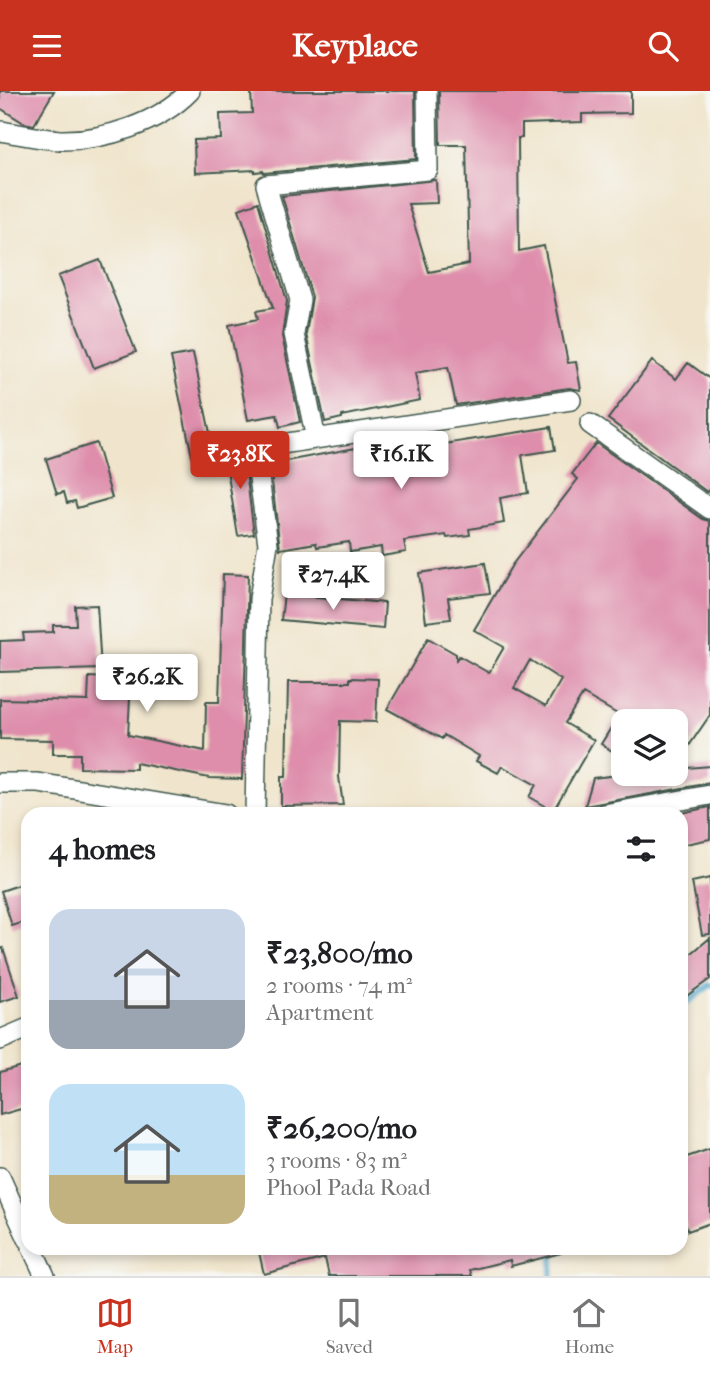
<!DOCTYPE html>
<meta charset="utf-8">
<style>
:root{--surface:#fff;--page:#f2f2f2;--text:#202124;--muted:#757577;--line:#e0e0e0;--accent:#c8321e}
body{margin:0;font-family:"IM FELL French Canon",serif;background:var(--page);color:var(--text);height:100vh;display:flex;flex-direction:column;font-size:26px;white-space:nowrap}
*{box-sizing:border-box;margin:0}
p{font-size:23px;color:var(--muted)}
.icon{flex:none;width:38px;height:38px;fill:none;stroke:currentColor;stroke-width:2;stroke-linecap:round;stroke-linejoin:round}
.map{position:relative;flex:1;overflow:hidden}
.side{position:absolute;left:21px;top:716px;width:667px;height:448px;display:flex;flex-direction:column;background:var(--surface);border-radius:21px;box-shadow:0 4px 10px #0003}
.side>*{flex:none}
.tools{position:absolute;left:611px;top:618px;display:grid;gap:14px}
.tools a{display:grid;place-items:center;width:77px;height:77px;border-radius:14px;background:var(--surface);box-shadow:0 4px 10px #0003;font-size:35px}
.price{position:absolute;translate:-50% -60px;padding:0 16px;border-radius:7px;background:#fff;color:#222;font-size:23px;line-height:46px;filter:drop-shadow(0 2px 4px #0008)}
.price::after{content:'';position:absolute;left:50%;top:42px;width:21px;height:16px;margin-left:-10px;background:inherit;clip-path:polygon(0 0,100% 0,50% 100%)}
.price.current{background:var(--accent);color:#fff}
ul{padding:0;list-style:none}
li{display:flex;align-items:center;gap:21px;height:175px;padding:0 28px}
li span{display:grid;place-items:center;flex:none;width:196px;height:140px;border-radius:21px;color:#555}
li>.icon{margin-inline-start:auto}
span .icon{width:84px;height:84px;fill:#fffc;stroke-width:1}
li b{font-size:30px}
h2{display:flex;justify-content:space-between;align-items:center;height:84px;padding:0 28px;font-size:30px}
header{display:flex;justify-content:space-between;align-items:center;height:91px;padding:0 28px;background:var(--accent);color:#fff;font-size:32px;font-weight:700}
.tabs{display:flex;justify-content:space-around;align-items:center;height:98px;border-top:2px solid var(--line);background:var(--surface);font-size:19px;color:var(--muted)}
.tabs a{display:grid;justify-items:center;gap:4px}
.tabs .current{color:var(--accent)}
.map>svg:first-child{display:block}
</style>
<header><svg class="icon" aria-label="menu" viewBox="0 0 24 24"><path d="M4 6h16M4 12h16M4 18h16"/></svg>Keyplace<svg class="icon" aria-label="search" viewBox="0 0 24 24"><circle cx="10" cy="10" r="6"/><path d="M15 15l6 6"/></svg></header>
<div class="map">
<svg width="710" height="1185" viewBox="0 0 710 1185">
<rect width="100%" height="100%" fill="#f6f6f2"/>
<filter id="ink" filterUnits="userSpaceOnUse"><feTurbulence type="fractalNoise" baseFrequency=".0143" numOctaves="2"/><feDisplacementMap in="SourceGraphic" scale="14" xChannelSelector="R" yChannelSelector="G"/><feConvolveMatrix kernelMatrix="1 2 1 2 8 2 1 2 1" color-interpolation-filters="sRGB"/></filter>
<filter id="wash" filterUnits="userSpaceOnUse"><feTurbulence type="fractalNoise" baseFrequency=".00686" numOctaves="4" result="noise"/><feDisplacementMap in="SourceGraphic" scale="28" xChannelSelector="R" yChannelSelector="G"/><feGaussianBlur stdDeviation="1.57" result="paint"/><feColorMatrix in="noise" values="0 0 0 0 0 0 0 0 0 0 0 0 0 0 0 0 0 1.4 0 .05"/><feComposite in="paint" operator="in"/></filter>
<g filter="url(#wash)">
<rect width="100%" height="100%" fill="#f0e5cc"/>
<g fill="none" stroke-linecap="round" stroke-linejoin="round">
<!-- stream -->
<path stroke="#4ca5ca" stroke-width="6" d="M 681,916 L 710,894
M 551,1185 L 554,1157"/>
</g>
<g id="blocks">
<!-- building -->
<path fill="#de8dab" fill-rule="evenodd" d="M 0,0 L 54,0 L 34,34 L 24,32 L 0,17 Z
M 251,0 L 415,0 L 416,68 L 264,82 L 263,80 L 255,81 L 255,79 L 195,82 L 194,49 L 221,48 L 220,23 L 252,22 Z
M 439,0 L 631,0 L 631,22 L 582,23 L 582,31 L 522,33 L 522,47 L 518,47 L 519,160 L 544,155 L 568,272 L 576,271 L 581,299 L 569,297 L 456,314 L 448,276 L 415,282 L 420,309 L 342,325 L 342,327 L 325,331 L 306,243 L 312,206 L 282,105 L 436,89 L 437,112 L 408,113 L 429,181 L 469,173 L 466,54 L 440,54 Z
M 258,111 L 287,210 L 282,245 L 300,331 L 280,336 L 277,324 L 248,329 L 229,234 L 258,228 L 256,220 L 273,217 L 239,118 Z
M 100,169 L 136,261 L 94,277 L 58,185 Z
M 193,262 L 217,375 L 195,379 L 171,266 Z
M 652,270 L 676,288 L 688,272 L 710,288 L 710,397 L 707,401 L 608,328 Z
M 551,336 L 555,359 L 522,364 L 528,402 L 500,407 L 504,432 L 469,438 L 470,444 L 447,447 L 446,444 L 404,450 L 406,461 L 382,465 L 381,456 L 350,461 L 349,451 L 317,456 L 316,452 L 280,458 L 270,373 L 361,356 L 361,358 L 406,352 L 407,359 Z
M 96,352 L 112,407 L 77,417 L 75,410 L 67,412 L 64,401 L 57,403 L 46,368 Z
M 596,352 L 703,428 L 710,430 L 710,624 L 676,674 L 676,630 L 623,630 L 623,667 L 601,653 L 619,624 L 583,603 L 565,632 L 594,649 L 553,720 L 529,706 L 536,694 L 502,675 L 498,682 L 476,670 L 479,665 L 444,644 L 442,648 L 387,618 L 428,547 L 456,563 L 456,569 L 459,565 L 489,582 L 504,556 L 474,539 L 512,474 L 578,388 L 572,383 ZM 530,569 L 561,589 L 546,615 L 514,597 Z
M 243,357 L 254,443 L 238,445 L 224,360 Z
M 485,472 L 490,502 L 448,507 L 451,528 L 426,531 L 419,482 Z
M 223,483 L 248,484 L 242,688 L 209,687 L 136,672 L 136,678 L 80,677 L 80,663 L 53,663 L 53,649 L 0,648 L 0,608 L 88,610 L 89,586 L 131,588 L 128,644 L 205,660 L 206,611 L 219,611 Z
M 284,503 L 385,512 L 383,538 L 281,529 Z
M 97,514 L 101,578 L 0,581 L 0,550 L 24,549 L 23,542 L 53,541 L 53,534 L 76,534 L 75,515 Z
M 350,587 L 378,588 L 376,631 L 340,630 L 339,686 L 343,714 L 281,715 L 281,686 L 286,686 L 288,591 L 350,591 Z
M 710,675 L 710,692 L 585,715 L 593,687 L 635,682 L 676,682 L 676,678 Z
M 710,716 L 710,748 L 681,754 L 681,722 Z
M 710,787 L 710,843 L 702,844 L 692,791 Z
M 28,791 L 28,830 L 12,835 L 1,800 Z
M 710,847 L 710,888 L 681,909 L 681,871 Z
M 3,857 L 19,905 L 0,911 L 0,858 Z
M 28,973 L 28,1016 L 0,1024 L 0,981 Z
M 710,1058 L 710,1132 L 688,1140 L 681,1120 L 681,1068 Z
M 258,1157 L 560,1157 L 561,1162 L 511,1175 L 510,1169 L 470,1179 L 472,1185 L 329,1185 L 325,1167 L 264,1183 Z"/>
</g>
</g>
<g filter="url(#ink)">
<use href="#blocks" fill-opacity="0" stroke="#3e564b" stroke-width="2"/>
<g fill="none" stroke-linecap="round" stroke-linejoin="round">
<defs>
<path id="minor" d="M 0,40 C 20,43 40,48 60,49 C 104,50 159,32 190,0
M 590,333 L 710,418
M 316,348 L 294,243 L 300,209 L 266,94 L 428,79 L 427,0
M 0,692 L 38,692 L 226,723
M 255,723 L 259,508 L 268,453 L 255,357 L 571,309
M 604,723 L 710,704
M 0,949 L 28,937
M 0,1086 L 28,1148
M 32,1157 L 45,1185"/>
</defs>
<!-- minor casing -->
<use href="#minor" stroke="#3e564b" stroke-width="22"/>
<!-- minor -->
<use href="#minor" stroke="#fff" stroke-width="19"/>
</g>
</g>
</svg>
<div class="tools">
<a><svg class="icon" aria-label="layers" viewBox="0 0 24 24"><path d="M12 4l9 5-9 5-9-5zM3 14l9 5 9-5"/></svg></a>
</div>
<b class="price current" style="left:240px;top:400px">₹23.8K</b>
<b class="price" style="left:401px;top:400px">₹16.1K</b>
<b class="price" style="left:333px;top:521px">₹27.4K</b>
<b class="price" style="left:147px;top:623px">₹26.2K</b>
<section class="side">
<h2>4 homes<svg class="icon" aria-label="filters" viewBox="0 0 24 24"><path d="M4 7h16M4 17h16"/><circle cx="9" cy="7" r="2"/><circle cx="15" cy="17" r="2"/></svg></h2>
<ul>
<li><span style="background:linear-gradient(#c9d6e8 65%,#9aa5b1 0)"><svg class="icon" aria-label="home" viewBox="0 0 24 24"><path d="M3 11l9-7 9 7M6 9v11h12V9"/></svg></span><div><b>₹23,800/mo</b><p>2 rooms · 74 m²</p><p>Apartment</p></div></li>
<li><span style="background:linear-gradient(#bfe0f5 65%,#c2b280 0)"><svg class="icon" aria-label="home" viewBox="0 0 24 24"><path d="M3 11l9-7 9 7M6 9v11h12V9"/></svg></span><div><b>₹26,200/mo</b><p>3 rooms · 83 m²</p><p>Phool Pada Road</p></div></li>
</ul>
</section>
</div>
<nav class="tabs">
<a class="current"><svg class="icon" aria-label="map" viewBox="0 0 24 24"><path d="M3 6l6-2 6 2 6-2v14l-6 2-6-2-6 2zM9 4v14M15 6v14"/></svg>Map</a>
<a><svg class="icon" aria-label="saved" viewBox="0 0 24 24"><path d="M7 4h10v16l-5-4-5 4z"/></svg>Saved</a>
<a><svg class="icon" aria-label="home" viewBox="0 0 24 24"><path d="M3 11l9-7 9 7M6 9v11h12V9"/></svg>Home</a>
</nav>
